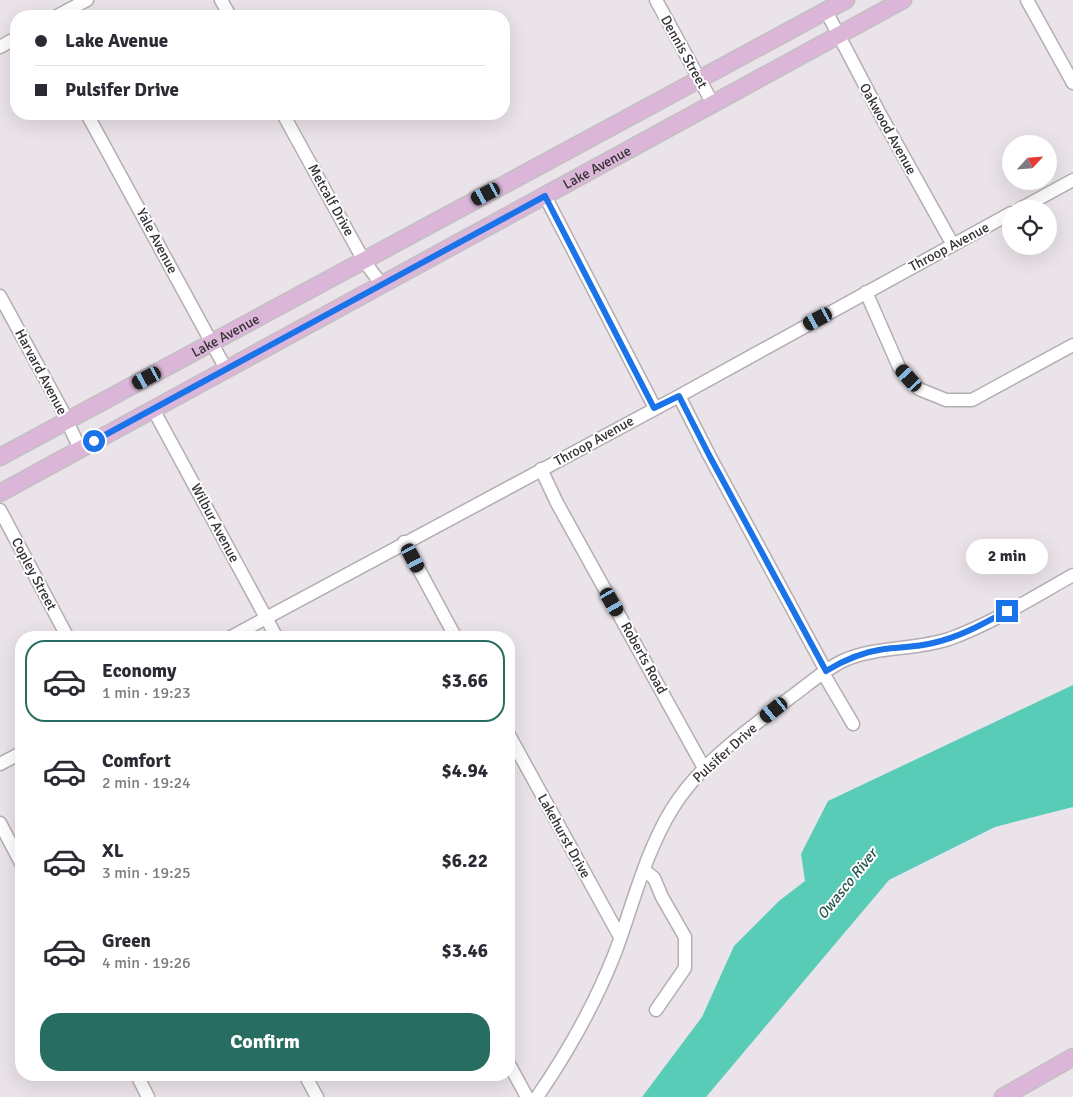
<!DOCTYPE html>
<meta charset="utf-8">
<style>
:root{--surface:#fff;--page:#f2f2f3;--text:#2b2b33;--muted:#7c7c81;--line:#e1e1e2;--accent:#286d62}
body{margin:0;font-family:Signika,sans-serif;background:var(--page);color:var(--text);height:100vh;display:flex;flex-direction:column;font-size:19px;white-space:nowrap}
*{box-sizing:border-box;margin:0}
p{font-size:16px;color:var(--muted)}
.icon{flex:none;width:28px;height:28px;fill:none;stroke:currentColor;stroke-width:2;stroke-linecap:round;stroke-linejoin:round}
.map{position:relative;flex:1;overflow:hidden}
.panel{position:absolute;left:15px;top:631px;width:500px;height:450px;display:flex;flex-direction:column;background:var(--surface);border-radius:20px;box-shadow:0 5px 20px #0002}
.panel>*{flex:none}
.banner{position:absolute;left:10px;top:10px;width:500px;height:110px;border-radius:20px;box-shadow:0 5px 20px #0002;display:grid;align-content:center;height:110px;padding:0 25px;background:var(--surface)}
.needle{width:32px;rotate:64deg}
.fabs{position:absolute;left:1002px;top:135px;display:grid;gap:10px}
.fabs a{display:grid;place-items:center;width:55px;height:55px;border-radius:50%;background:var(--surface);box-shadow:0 5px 20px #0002;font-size:25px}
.end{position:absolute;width:22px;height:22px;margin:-11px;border:6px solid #1a73e8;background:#fff;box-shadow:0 0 0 2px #fff}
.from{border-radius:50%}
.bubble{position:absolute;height:35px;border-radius:18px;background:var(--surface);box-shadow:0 5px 20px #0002;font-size:16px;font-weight:700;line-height:35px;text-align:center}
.car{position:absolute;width:15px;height:30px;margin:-15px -8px;border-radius:6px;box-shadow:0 0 4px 1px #0007;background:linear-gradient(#222 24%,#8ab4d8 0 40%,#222 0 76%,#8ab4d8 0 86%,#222 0)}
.banner b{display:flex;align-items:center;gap:18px;height:48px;font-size:19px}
.banner b+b{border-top:1px solid var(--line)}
.banner i{width:12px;height:12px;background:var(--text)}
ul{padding:9px 0 0;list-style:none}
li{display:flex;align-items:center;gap:15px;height:82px;margin:0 10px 8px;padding:0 15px;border:2px solid transparent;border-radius:20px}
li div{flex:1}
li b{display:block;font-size:19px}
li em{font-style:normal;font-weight:700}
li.selected{border-color:var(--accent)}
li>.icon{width:45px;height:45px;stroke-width:1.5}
.cta{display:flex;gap:10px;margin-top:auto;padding:10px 25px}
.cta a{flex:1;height:58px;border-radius:20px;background:var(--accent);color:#fff;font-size:20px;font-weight:700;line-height:58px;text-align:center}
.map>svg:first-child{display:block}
</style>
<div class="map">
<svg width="1073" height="1097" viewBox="0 0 1073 1097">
<rect width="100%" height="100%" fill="#eae3e9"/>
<!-- water -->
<path fill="#59ccb8" d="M1073,685V807L995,827L889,880L706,1097H642L702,1017L734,946L779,901L805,881L801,854L828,801Z"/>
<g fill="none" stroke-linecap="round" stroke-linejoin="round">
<defs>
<path id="minor" d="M221,0L230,16
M656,0L713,104
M1027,0L1073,83
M826,11L881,116L953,245
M57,16L87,0
M0,47L16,38
M87,114L226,369
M283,114L364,261L382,285
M545,196L655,408
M1020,209L1073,180
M866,292L899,367L919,389L946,400H972L1073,345
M0,296L61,408L80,449
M679,396L709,455L826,671
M153,409L277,638
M541,469L557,503L704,768
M0,510L68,638
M404,542L456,638
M229,638L679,396L1011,213
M823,673L853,724
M509,735L620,937
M0,764L21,753
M0,823L21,863
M644,870L654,878L662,897L685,937V968L656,1010
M509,1064L527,1097
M137,1075L148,1097
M305,1075L317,1097
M537,1097C568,1052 595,1004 615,953C633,905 645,853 672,809C701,762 748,730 791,697C809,684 826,668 847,659C881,646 915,650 949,639C991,624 1034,597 1073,575"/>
<g id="major">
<path id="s1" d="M0,457L846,0"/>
<path id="s2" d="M0,493L903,0"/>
<path d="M1003,1097L1073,1057"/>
</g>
</defs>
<!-- minor casing -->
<use href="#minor" stroke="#b4adb3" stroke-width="15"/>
<!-- major casing -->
<use href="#major" stroke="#c2c1c2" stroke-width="19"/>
<!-- minor -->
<use href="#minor" stroke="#fff" stroke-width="12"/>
<!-- major -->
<use href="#major" stroke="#dcb6d8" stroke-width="16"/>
</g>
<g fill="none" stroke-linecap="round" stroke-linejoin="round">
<!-- route -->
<path stroke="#1a73e8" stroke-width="6" d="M94,441L545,196L654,408L679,396L709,455L826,671C844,660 863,652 884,649C900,647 917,647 933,643C960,637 983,624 1007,611"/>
</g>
<g text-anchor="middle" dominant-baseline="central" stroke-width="4" stroke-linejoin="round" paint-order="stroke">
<!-- street labels -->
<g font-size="14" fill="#333133" stroke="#fff">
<text transform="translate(684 52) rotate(61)">Dennis Street</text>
<text transform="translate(888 129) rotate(61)">Oakwood Avenue</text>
<text stroke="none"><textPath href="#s2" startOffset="680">Lake Avenue</textPath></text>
<text transform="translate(331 200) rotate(61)">Metcalf Drive</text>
<text transform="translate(157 241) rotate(62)">Yale Avenue</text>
<text transform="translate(949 247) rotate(-28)">Throop Avenue</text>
<text stroke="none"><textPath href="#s1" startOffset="256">Lake Avenue</textPath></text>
<text transform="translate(41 372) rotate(62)">Harvard Avenue</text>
<text transform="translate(594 441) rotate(-29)">Throop Avenue</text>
<text transform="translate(215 523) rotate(62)">Wilbur Avenue</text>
<text transform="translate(34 574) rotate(62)">Copley Street</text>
<text transform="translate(644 658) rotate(61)">Roberts Road</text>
<text transform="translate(725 753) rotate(-42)">Pulsifer Drive</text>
<text transform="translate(564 836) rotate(61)">Lakehurst Drive</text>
</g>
<!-- water labels -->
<g font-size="15" font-style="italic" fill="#25564d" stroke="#fff">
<text transform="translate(847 884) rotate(-51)">Owasco River</text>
</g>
</g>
</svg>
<div class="fabs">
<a><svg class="needle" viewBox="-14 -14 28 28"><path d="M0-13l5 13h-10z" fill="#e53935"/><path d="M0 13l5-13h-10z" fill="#7c7c81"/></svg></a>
<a><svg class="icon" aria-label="locate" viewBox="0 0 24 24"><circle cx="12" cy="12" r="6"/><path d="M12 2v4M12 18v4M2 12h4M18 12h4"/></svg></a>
</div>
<i class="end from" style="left:94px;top:441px"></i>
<i class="end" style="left:1007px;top:611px"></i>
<div class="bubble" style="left:966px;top:539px;width:82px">2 min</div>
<i class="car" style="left:486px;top:194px;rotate:242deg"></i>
<i class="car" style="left:818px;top:319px;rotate:242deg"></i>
<i class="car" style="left:147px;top:378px;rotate:242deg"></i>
<i class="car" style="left:909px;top:378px;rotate:318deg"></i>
<i class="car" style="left:413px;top:558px;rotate:152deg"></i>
<i class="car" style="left:612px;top:602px;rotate:150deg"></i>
<i class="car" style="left:774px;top:710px;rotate:231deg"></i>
<div class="banner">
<b><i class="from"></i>Lake Avenue</b>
<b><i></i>Pulsifer Drive</b>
</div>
<section class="panel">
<ul>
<li class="selected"><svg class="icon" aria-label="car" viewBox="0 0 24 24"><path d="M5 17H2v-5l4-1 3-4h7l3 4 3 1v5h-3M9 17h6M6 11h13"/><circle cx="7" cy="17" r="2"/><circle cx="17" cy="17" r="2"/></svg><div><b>Economy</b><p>1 min · 19:23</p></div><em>$3.66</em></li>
<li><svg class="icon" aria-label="car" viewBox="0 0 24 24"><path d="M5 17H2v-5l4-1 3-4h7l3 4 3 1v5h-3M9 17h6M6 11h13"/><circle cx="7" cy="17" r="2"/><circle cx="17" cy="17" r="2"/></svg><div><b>Comfort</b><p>2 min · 19:24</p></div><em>$4.94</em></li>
<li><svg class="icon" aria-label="car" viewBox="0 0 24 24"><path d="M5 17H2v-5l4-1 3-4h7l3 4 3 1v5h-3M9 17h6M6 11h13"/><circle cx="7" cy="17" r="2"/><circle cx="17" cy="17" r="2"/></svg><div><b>XL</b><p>3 min · 19:25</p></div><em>$6.22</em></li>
<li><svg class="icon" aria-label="car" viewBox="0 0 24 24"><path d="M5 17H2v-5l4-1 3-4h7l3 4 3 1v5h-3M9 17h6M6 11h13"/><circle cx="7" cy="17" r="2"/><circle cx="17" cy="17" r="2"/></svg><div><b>Green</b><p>4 min · 19:26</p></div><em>$3.46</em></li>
</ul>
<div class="cta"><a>Confirm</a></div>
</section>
</div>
